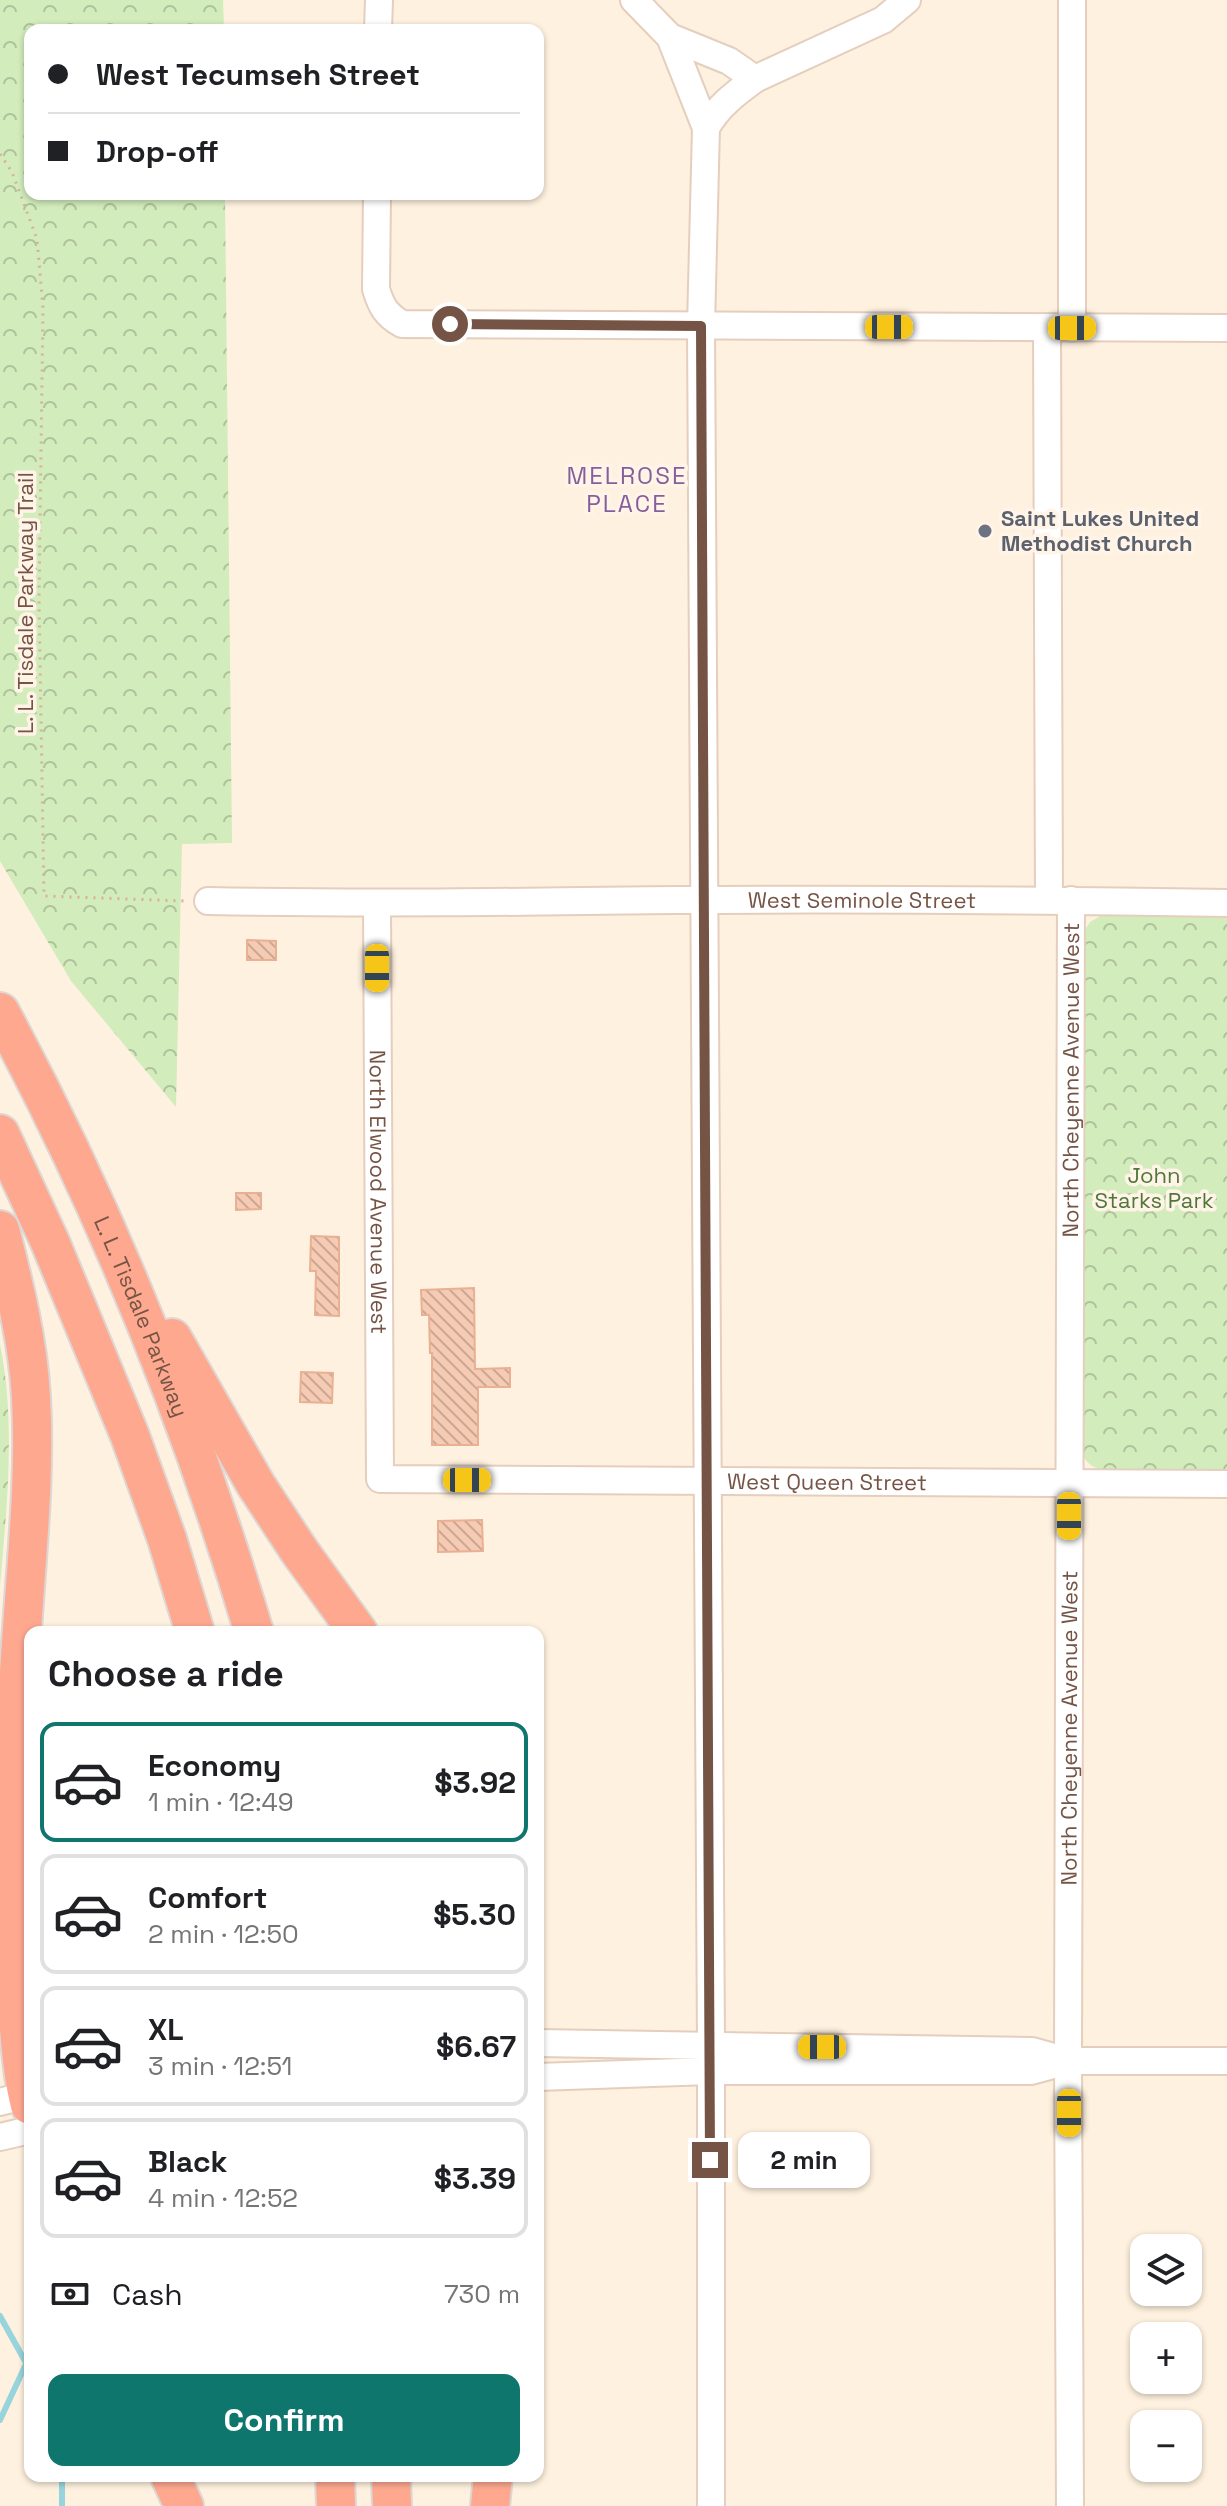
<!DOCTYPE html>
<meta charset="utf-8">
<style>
:root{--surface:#fff;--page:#f6f6f6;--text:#202124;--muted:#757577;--line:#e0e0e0;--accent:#0f766e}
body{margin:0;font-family:"Space Grotesk",sans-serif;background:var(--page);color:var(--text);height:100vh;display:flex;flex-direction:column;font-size:30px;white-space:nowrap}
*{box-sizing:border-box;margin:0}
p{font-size:26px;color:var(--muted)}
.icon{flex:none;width:44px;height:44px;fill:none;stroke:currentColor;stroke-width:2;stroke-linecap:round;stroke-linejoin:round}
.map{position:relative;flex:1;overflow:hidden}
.drawer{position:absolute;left:24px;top:1626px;width:520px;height:856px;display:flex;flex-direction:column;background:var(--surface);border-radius:16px;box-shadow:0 2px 6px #0004}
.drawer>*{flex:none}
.top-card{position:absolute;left:24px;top:24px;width:520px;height:176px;border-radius:16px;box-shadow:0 2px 6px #0004;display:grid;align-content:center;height:176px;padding:0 24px;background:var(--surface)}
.buttons{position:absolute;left:1130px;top:2234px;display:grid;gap:16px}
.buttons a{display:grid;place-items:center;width:72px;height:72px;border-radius:16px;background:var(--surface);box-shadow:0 2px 6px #0004;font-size:40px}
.end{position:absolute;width:36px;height:36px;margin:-18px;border:10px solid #765445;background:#fff;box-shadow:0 0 0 4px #fff}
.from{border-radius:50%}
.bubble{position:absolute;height:56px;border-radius:16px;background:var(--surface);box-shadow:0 2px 6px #0004;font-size:26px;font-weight:800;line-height:56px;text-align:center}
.car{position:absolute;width:24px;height:48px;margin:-24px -12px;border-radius:10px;box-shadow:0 0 6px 2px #0007;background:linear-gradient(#f5c518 24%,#345 0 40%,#f5c518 0 76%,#345 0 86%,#f5c518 0)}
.top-card b{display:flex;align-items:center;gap:28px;height:76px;font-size:30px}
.top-card b+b{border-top:2px solid var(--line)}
.top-card i{width:20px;height:20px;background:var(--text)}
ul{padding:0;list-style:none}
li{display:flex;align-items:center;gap:24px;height:120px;margin:0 16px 12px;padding:0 8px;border:4px solid var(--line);border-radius:16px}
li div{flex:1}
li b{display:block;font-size:30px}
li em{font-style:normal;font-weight:800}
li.on{border-color:var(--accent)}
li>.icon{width:72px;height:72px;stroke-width:1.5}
h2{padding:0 24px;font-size:36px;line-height:96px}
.pay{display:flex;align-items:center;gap:20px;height:88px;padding:0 24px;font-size:30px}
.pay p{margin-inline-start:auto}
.primary-button{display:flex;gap:16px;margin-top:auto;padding:16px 24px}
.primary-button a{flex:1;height:92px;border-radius:16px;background:var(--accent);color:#fff;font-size:32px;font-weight:800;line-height:92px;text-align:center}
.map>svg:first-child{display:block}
</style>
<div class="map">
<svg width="1227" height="2506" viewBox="0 0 1227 2506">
<defs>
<pattern id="forest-crowns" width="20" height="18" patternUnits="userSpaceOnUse" patternTransform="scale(2)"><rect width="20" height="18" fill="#d2ecbc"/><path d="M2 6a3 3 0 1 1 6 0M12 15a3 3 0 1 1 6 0" fill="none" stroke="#afc29b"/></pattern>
<pattern id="building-back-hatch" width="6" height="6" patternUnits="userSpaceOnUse" patternTransform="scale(2)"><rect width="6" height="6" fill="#f6cbb4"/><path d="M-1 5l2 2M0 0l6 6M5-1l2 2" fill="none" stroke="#cca794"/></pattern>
</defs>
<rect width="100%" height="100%" fill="#fef1df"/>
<!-- forest -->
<path fill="url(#forest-crowns)" d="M0,0H223L224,30H30V194H225L232,843L182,844L176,1107L71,981L0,861Z
M1104,914L1227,915V1471L1102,1470C1091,1467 1086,1462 1081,1453L1082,934L1090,922Z
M0,1344C16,1423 7,1506 0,1586Z"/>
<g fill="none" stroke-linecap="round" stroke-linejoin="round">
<!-- stream -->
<path stroke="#97d4dc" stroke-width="6" d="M0,2316L30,2370
M0,2420L26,2364
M62,2476V2506"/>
</g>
<!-- building -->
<path fill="url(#building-back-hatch)" stroke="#eab093" stroke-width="2" d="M247,940L276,941V960H247Z
M236,1193H261V1209L236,1210Z
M311,1236L339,1237V1316L315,1315L316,1271H310Z
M474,1288L475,1369L510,1368V1387H478V1445H432V1353H430L429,1315H422L421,1290Z
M301,1372L333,1373L332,1403L300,1402Z
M482,1520L483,1551L438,1552V1521Z"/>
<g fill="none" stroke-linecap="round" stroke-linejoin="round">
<defs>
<g id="minor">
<path d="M634,0L670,37L706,128C717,107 736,93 755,79L729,61L670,37"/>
<path d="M1072,0V328"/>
<path d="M378,30L379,0"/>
<path d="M755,79L883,20L907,0"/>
<path d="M706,128L701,326L711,2046V2506"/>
<path d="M377,194L376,289C381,306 386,315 402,324L1227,328"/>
<path d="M1047,328L1049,900"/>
<path id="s1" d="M208,901C363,904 519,902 675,900C859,899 1043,900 1227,903"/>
<path id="s2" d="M377,904L380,1479L1227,1484"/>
<path d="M538,2043L1032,2051L1068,2061"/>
<path d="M538,2077L710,2071H1031L1068,2061H1227"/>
<path d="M0,2102L30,2094"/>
<path d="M0,2137L30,2130"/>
<path id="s3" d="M1070,2506L1068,2061L1071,900"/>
</g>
<g id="highway">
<path id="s4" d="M0,1012C106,1209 190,1418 254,1632"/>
<path d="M0,1134L50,1242L130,1436L167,1539L195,1632"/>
<path d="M0,1230C14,1285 28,1341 31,1397C35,1470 28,1543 23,1615C14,1743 4,1869 16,1997C20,2033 21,2070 30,2105"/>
<path d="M172,1338L256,1485L300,1552L358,1632"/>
<path d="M170,2476L184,2506"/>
<path d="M335,2476L336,2506"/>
<path d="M391,2476L392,2506"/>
<path d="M490,2506L493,2476"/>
</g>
</defs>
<!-- minor casing -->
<use href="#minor" stroke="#e5cebd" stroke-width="30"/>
<!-- highway casing -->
<use href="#highway" stroke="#ded6d2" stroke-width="42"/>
<!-- path -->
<path stroke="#daaf97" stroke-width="3" stroke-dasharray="2 6" stroke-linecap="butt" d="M0,154L12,172L37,239L43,308L39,600L44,896L185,901"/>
<!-- minor -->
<use href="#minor" stroke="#fff" stroke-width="26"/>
<!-- highway -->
<use href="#highway" stroke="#fea890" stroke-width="38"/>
</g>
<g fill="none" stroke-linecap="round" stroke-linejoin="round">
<!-- route -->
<path stroke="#765445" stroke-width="10" d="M450,324L701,326L710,2160"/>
</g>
<!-- markers -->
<circle fill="#6b7280" stroke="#fff4e7" stroke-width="3" cx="985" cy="531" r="8"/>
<g text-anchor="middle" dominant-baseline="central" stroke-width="7" stroke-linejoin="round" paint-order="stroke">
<!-- worship labels -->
<g font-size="22" font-weight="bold" fill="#5b616d" stroke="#fff4e7" text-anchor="start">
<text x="1001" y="518">Saint Lukes United<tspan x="1001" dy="25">Methodist Church</tspan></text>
</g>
<!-- street labels -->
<g font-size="22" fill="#765445" stroke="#fff4e7">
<text transform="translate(25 603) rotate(-90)">L. L. Tisdale Parkway Trail</text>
<text stroke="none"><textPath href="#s1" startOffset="654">West Seminole Street</textPath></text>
<text stroke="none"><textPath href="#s3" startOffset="1426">North Cheyenne Avenue West</textPath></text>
<text stroke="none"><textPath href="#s2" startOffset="288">North Elwood Avenue West</textPath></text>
<text stroke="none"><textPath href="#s4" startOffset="336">L. L. Tisdale Parkway</textPath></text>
<text stroke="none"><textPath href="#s2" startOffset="1022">West Queen Street</textPath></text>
<text stroke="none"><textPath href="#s3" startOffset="778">North Cheyenne Avenue West</textPath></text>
</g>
<!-- park labels -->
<g font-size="22" fill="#4e7839" stroke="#fff4e7">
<text x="1154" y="1175">John<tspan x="1154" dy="25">Starks Park</tspan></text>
</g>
<!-- neighbourhood labels -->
<g font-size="24" letter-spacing="2" fill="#845f9b" stroke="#fff4e7">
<text x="627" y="475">MELROSE<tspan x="627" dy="28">PLACE</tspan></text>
</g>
</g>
</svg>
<div class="buttons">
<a><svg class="icon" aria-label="layers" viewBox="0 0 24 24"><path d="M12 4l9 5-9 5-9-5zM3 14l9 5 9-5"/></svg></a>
<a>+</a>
<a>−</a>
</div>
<i class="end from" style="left:450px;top:324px"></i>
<i class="end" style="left:710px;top:2160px"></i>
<div class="bubble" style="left:738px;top:2132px;width:132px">2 min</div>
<i class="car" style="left:889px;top:327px;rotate:90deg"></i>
<i class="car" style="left:1072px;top:328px;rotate:90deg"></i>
<i class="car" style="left:377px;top:968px;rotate:180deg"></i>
<i class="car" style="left:467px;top:1480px;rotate:90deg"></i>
<i class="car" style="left:1069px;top:1516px;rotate:180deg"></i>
<i class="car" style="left:822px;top:2047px;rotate:270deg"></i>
<i class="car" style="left:1069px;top:2113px;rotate:180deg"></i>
<div class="top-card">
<b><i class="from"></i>West Tecumseh Street</b>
<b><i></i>Drop-off</b>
</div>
<section class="drawer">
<h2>Choose a ride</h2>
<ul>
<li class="on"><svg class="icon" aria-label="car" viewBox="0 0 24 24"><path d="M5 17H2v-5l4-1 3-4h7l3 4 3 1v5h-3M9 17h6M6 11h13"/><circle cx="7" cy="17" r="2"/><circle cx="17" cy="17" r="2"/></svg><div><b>Economy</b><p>1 min · 12:49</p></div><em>$3.92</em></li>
<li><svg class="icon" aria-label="car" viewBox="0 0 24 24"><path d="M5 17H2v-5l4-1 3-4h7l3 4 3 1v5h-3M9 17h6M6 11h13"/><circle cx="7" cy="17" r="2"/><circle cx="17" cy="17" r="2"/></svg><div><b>Comfort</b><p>2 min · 12:50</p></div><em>$5.30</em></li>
<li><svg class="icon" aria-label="car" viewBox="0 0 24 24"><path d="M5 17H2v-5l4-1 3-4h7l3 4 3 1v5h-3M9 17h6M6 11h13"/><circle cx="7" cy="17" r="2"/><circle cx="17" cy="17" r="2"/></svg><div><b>XL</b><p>3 min · 12:51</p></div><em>$6.67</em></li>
<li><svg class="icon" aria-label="car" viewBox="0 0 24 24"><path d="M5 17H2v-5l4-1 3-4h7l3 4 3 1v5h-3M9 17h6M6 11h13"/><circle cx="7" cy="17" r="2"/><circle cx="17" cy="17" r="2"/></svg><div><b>Black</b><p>4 min · 12:52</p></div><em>$3.39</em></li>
</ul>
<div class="pay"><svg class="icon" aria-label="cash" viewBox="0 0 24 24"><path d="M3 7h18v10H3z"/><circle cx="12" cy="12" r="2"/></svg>Cash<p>730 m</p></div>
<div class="primary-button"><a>Confirm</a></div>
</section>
</div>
